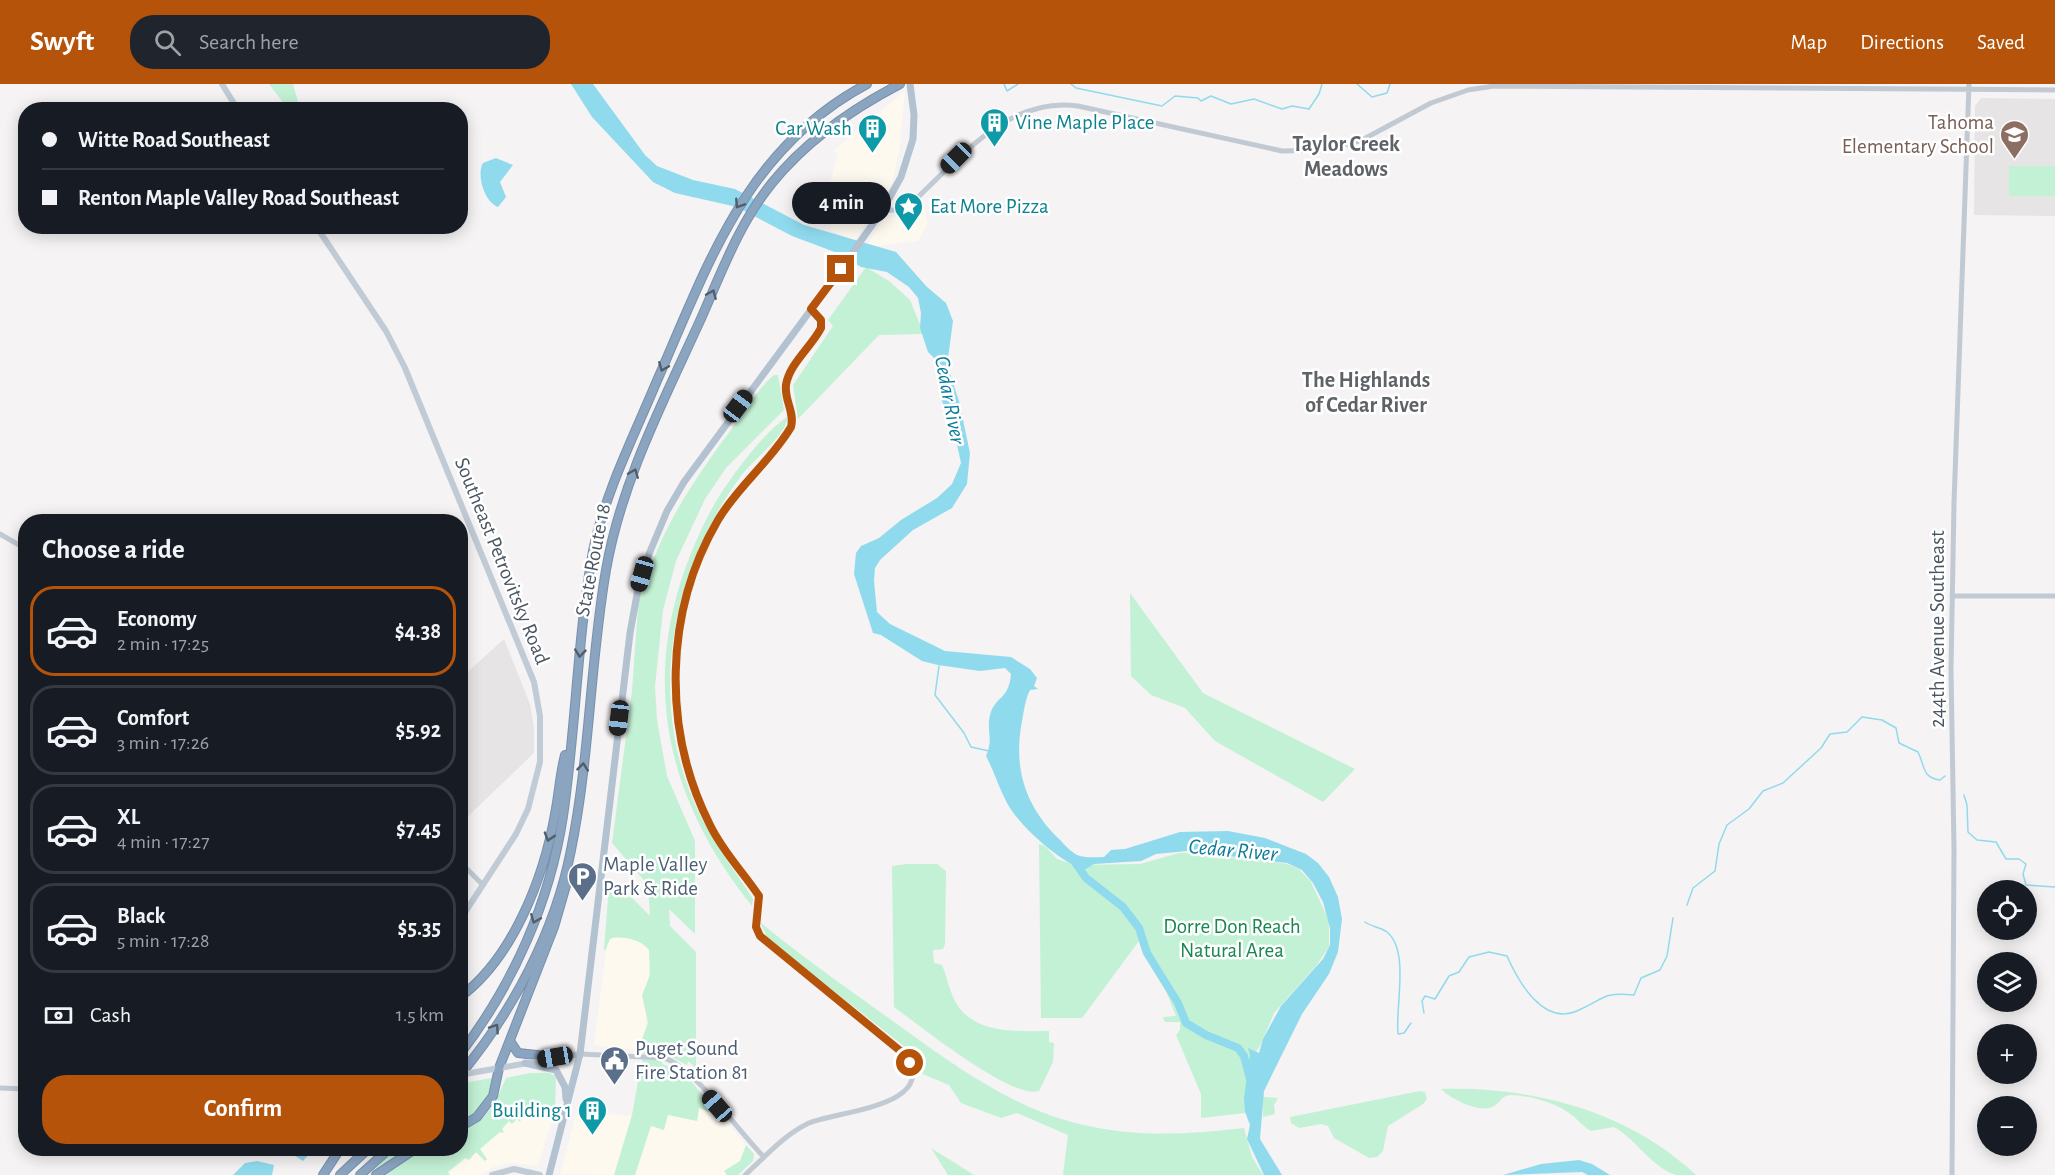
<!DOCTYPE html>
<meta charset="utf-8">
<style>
:root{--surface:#171b24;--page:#20242c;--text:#f1f3f6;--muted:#9ea1a6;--line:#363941;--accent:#b45309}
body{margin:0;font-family:"Alegreya Sans",sans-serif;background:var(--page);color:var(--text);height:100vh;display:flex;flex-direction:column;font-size:22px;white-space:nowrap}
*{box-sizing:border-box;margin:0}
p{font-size:20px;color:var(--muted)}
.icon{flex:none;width:33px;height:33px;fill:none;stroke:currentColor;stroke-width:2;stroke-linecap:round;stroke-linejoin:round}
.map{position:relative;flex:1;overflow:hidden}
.side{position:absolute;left:18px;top:430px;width:450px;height:642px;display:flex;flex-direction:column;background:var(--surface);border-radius:24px;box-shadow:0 3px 15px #0003}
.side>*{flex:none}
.banner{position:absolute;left:18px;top:18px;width:450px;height:132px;border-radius:24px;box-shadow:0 3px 15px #0003;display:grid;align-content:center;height:132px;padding:0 24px;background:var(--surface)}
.controls{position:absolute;left:1977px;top:796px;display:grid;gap:12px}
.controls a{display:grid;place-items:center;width:60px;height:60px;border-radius:50%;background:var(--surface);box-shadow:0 3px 15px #0003;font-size:30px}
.end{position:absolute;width:27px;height:27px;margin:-14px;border:8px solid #b45309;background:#fff;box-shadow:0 0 0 3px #fff}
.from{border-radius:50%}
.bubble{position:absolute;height:42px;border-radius:21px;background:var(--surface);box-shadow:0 3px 15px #0003;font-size:20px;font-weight:700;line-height:42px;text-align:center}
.car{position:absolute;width:18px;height:36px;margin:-18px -9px;border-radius:8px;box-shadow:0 0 4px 2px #0007;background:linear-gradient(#222 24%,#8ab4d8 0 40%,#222 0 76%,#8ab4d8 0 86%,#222 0)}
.banner b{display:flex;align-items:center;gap:21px;height:57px;font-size:22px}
.banner b+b{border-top:2px solid var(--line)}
.banner i{width:15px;height:15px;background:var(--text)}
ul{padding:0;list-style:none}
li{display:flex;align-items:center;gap:18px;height:90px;margin:0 12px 9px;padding:0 12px;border:3px solid var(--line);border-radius:24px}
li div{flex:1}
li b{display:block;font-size:22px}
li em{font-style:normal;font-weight:700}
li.current{border-color:var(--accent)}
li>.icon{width:54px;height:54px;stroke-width:1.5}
h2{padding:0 24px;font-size:27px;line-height:72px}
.pay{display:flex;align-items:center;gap:15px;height:66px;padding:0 24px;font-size:22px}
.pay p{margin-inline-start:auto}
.primary-button{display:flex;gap:12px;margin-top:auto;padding:12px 24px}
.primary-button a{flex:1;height:69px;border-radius:24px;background:var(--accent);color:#fff;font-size:24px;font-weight:700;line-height:69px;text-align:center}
header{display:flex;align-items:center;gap:36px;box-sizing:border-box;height:84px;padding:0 30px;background:var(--accent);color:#fff}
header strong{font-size:28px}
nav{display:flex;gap:33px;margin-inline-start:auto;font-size:21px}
.search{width:420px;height:54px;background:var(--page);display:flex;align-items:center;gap:15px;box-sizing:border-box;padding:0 21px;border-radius:24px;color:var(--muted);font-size:22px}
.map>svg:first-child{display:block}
</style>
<header>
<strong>Swyft</strong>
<div class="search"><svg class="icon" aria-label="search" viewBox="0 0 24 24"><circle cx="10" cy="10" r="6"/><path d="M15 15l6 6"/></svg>Search here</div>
<nav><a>Map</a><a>Directions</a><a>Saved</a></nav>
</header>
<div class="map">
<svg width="2055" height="1091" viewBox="0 0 2055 1091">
<rect width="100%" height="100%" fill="#f5f3f3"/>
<!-- commercial -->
<path fill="#fdf9ef" d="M905,7L900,63L892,99L854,157L830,146L839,111L828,106L838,70L833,67Z
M922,115L928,139L918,157L868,163L867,161L885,134L903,132Z
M608,851L651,858L644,967L594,961Z
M699,1023L709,1028L713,1023L746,1061L740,1077L724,1087L727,1091H632L651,1042L667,1030L697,1036Z
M555,1026L538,1082L512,1079L494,1083L481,1091H444L476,1068L485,1077L487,1075L479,1065L500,1048H504L501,1045L509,1037Z
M577,1027L632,1032L615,1091L560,1090Z"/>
<!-- education -->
<path fill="#e6e4e5" d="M1981,14L2055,15V132L1974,131L1975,22Z
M504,555L530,620L534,643V669L461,739V594Z"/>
<!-- green -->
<path fill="#c3f1d5" d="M269,0H293L300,25H288Z
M2009,82H2055V112H2009Z
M866,183L889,197L910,216L924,250L879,251L798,335L793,301L833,242L828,236Z
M774,291H778L784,326L726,384L705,415L676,477L663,526L655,602L657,636L667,692L695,757V850L669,825L670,842L696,868V984L688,977L687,981L666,970H663L662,980L683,988L713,1023L709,1028L699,1024L697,1037L668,1031L664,1046L651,1042L635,1091H614L632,1031L639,992L636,990L638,981L642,979L644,967L639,966V963L648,939L642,911L650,891L649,866C642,856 621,851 610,855L605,867L604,865L609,802L619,801L650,832L648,801L612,759L632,607L639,509L643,508C660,442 699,389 739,335C750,321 760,302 774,291Z
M787,333C789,349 751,378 741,392C670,488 645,620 700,731C715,761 735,787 753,815L752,822C655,701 637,571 708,432C722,404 762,349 787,333Z
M1130,509L1203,609L1355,685L1323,718L1215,657L1185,624L1151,611L1131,592Z
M1039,760L1045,762L1057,775L1076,781L1140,780L1179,769H1204L1216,774L1247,773L1287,780L1299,785L1311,798L1329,837V863L1316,882L1274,929L1261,960L1248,980L1245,1029L1201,1034V1010L1176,951L1180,946V938H1165L1163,933L1176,932L1160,892L1141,865L1139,857L1082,934H1041Z
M907,780H937L946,787L945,860L943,865L933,866L934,879L942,881C947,893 949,905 955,917C973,951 1017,947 1049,947V958L1054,959L1053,978L1039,1007C1012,1016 919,941 894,923L892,782Z
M760,838C798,870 839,898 880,928C938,969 998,1017 1068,1037C1127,1054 1184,1051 1244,1044L1252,1073L1263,1091H1063L1068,1051L1017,1029L1001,1034L961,1019L949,1001L918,988L910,967L768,855Z
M530,989H549L556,992L555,1026L534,1033L522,1032L520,1038L517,1035L512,1040L509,1037L502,1045L504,1049L500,1048L480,1065L487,1075L485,1077L476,1068L469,1076L465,1074L448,1088L450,1091H380L423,1065H460L461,1048L482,1034L494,1021L506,994Z
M492,994C493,1016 478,1029 461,1040V1001L463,999Z
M1441,1005C1532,1002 1628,1027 1696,1091C1690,1091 1681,1091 1676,1091C1651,1083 1636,1055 1614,1043L1591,1047C1584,1043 1579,1037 1573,1032C1557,1019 1532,1012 1511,1011C1501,1011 1500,1020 1492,1023C1478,1029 1451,1015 1441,1005Z
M1420,1007L1425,1008L1427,1015L1423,1020L1388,1042L1383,1067L1377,1073L1369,1074L1334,1054L1328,1042L1321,1040L1299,1044L1291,1039L1290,1033Z
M1263,1013L1278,1014L1274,1021L1275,1030L1263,1033Z
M746,1061L754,1070L753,1077L738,1091H727L724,1087L740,1077Z
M931,1064L974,1091H948Z
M396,1065H411L368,1091Z"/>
<!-- water -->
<path fill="#90daee" d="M571,0H593L645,71L657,82L693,96L735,105L804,141L896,168L927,203L946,219L953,237L947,281L959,317L970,369L967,400L952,424L913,446L880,476L875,484L874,497L877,528L890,540L945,567L1011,573L1030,585L1037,594L1034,602L1038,605L1030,606C1025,616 1024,627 1022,637C1013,684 1025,722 1059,755C1065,761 1072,770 1080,772C1087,774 1097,773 1104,773L1111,766L1125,765L1180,748L1228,747L1265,754L1306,770L1318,779L1329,793L1338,813L1342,835L1338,868L1329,890L1302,930L1264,1007L1260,1055L1282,1091H1264L1247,1055L1250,1041L1245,1028L1244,1014L1250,971L1248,964L1259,969L1263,955L1281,922L1323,875L1330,861V844L1323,818L1313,799L1302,786L1287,779L1187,767L1156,770L1141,777L1094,780L1084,786C1059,777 1020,743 1007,719C999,704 994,687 986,672C994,654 986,648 990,631C995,612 1009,616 1011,590L1005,584L980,587L938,581L922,577L881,551L873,549L854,490L856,469L861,462L879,454L901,436L937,414L952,400L961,379L954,347L940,312L935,275L928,268L920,244L921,229L918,214L909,203L887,188L861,183L840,170L792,152L737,123L675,109L653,98L592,33Z
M496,74L513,81L500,98L506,113L498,123C485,119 476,91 483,79Z
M275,1065H314L303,1077L287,1067L283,1070Z
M1579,1076L1592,1080L1610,1091H1588L1582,1088L1503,1091L1541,1080Z
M257,1077L274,1081L272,1091H233L245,1079Z"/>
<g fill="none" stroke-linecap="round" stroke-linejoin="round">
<!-- stream -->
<path stroke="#90daee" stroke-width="1.5" d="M1004,0L1007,7L1018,0
M1071,0L1076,4L1162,22L1175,12L1198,14L1201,17L1211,12L1231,20L1254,15L1282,25L1292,22L1309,25L1319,10L1322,0
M1357,0L1372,13L1387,9L1390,0
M939,582L935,611L964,649L971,663L989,667
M1964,711L1967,721L1968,748L1977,756L1996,758L2006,775H2019L2026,780L2023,790L2026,801L2055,803
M1687,821L1693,804L1715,787L1719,760L1727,741L1749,725L1763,707L1783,699L1821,664L1830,650L1847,648L1862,633L1882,636L1896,644L1899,659L1918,668C1925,682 1922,694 1940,696L1945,692
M1365,838C1372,843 1380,843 1387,848C1410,867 1395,923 1398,950L1404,949L1411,939
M1424,929L1422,917L1425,912L1435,915L1449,892L1459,888L1469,873L1489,868L1507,872C1518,897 1543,942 1577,927C1605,915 1601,908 1634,911L1641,894L1660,886L1667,872L1673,834"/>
<!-- river -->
<path stroke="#90daee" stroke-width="8" d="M1074,777L1086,794L1123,823L1139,844L1147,869L1178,919L1186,939L1206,951L1238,964L1244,972L1250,995"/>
<defs>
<path id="motorway" d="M460,913C513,874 544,793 555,730C559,710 560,690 565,671
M510,957L518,969L555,973
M460,970C513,901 550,818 563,732C576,644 577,555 593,467C605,409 633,354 656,299C708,181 745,65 867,0
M460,991C513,927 555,848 571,766C590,673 590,578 606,486C621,399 663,318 699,239C721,190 738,141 772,99C806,57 852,25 900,0
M460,1043L477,1033L493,1012L499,984L554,843L569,791
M323,1091L340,1065
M340,1091L368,1065
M360,1091L389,1065
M376,1091L415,1065"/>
</defs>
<!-- motorway casing -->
<use href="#motorway" stroke="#7690ad" stroke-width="10"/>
<!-- tertiary -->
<path stroke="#c1cad2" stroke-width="5" d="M882,127L905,125C954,82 1005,11 1078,22L1282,67L1321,66L1360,57L1431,19L1468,6L1494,2L2055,6
M0,450L26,465
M1952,512H2055
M460,778L483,801
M580,970L664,974C694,983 739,1048 764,1073
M0,1004L26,1005
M745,1091C765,1073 785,1050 809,1039C837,1027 943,1022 904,970L760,852L756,843L759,812C743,788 723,768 710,741C662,646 663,528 718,436C738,402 771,376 791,343C795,327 782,313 787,297C794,276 815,262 822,241L820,233L811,225
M1952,1091L1954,765L1951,586L1954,419L1969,0"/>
<!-- secondary -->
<path stroke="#c1cbd6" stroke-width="6" d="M222,0L238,26
M316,142L386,247L405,284L534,598L540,632V678L528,725L516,750L460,836
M482,987L580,970
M492,1091L514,1085L540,1091"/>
<!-- primary -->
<path stroke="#b3c2d1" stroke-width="7" d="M525,979L556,986L565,1003L566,1015
M549,1091L580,970L630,549L638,505L649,470L667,427L684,398L841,185L882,127L901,93L913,55L914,31L910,0"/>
<!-- motorway -->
<use href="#motorway" stroke="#8ba5c1" stroke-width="8"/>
<!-- secondary-bridge -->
<path stroke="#c1cbd6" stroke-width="6" d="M460,991L482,987"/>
</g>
<!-- one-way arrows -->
<defs><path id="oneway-chevron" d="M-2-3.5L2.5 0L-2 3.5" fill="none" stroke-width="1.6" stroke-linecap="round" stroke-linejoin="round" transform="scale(1.5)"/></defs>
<g stroke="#505e6b">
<use href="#oneway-chevron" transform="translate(739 120) rotate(123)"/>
<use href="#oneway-chevron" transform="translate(712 210) rotate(-67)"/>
<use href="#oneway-chevron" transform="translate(663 283) rotate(112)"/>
<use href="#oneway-chevron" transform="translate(634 389) rotate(-68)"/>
<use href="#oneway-chevron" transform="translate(580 569) rotate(96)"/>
<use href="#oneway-chevron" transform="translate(583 683) rotate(-84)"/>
<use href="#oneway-chevron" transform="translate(549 753) rotate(107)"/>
<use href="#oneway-chevron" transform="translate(535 835) rotate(112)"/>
<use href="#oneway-chevron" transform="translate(495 944) rotate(-56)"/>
</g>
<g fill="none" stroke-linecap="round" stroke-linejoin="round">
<!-- route -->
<path stroke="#b45309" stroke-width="8" d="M841,185L811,225L821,236V244C812,262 789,280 786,301C784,316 795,328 791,343C771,377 738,402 718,436C664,528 662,646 710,741C723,768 743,788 759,812L756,843L760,852L904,970L910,979"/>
</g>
<!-- icons -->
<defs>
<symbol id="building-pin" viewBox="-11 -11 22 30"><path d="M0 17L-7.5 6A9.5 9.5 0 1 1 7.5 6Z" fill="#0f9aa8" stroke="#fff"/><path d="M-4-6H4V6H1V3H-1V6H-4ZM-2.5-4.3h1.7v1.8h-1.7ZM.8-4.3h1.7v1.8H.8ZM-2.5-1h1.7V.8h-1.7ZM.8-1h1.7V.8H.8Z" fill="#fff"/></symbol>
<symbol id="school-pin" viewBox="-11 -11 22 30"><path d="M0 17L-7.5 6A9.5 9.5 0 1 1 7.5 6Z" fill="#8d6e63" stroke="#fff"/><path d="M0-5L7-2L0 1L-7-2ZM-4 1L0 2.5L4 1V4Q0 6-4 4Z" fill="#fff"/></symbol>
<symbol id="sight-pin" viewBox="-11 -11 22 30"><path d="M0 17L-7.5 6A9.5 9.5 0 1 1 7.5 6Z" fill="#0f9aa8" stroke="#fff"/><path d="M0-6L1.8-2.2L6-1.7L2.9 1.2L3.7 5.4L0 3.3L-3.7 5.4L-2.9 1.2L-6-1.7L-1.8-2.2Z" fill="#fff"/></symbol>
<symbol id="parking-pin" viewBox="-11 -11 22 30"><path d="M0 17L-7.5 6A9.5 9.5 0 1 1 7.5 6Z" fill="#5c6f8a" stroke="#fff"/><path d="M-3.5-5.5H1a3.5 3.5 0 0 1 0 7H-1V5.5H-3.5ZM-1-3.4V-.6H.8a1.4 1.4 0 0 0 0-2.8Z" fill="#fff"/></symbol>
<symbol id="civic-pin" viewBox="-11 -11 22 30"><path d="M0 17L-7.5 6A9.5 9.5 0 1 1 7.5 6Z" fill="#5c6f8a" stroke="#fff"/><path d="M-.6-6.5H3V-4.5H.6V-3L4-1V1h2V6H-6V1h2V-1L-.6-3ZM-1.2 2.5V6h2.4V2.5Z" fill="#fff"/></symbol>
</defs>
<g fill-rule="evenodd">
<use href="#building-pin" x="978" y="22" width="33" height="45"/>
<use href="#building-pin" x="856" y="28" width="33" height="45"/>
<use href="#school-pin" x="1998" y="34" width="33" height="45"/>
<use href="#sight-pin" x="892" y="106" width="33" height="45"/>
<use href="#parking-pin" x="566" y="776" width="33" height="45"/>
<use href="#civic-pin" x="598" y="960" width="33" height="45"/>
<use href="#building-pin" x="576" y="1010" width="33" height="45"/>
</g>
<g text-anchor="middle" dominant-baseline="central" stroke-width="5" stroke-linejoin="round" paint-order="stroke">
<!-- culture labels -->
<g font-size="21" fill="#0d838f" stroke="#fff" text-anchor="start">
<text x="1015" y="38">Vine Maple Place</text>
<text x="852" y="44" text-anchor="end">Car Wash</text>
<text x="930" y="122">Eat More Pizza</text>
<text x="572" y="1026" text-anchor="end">Building 1</text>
</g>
<!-- education labels -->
<g font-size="21" fill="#785e54" stroke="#fff" text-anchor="end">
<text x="1994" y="38">Tahoma<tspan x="1994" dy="24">Elementary School</tspan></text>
</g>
<!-- street labels -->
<g font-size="21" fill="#4a5661" stroke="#fff">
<text transform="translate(593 476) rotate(-79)">State Route 18</text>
<text transform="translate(502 477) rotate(68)">Southeast Petrovitsky Road</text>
<text transform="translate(1937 545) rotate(-90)">244th Avenue Southeast</text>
</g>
<!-- service labels -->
<g font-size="21" fill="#4e5e75" stroke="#fff" text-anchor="start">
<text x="603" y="780">Maple Valley<tspan x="603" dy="24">Park &amp; Ride</tspan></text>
<text x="635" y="964">Puget Sound<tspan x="635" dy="24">Fire Station 81</tspan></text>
</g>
<!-- park labels -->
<g font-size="21" fill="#17864f" stroke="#fff">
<text x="1232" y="842">Dorre Don Reach<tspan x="1232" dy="24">Natural Area</tspan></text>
</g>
<!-- neighbourhood labels -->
<g font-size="22" font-weight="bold" fill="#5f6368" stroke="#fff">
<text x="1346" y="60">Taylor Creek<tspan x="1346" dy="25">Meadows</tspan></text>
<text x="1366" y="296">The Highlands<tspan x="1366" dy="25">of Cedar River</tspan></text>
</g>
<!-- water labels -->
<g font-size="22" font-style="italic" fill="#0c7c9b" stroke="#fff">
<text transform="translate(950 316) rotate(79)">Cedar River</text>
<text transform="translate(1233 766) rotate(5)">Cedar River</text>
</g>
</g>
</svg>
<div class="controls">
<a><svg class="icon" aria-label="locate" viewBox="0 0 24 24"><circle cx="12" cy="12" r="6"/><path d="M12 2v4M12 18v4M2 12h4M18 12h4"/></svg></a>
<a><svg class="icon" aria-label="layers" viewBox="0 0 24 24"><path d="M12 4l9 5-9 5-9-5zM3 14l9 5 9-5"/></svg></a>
<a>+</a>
<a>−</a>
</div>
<i class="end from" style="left:910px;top:979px"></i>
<i class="end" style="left:841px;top:185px"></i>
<div class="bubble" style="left:792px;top:98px;width:99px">4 min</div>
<i class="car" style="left:956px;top:74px;rotate:225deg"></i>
<i class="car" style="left:738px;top:322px;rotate:37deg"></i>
<i class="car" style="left:642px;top:490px;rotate:196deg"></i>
<i class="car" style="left:619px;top:634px;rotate:187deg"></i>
<i class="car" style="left:555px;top:973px;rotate:260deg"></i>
<i class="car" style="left:717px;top:1022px;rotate:319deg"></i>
<div class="banner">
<b><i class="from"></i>Witte Road Southeast</b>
<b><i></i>Renton Maple Valley Road Southeast</b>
</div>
<section class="side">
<h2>Choose a ride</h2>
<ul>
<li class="current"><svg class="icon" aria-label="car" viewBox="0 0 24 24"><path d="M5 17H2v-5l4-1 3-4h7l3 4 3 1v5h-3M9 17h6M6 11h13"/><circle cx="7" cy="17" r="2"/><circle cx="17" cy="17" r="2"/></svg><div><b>Economy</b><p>2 min · 17:25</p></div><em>$4.38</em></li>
<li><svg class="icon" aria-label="car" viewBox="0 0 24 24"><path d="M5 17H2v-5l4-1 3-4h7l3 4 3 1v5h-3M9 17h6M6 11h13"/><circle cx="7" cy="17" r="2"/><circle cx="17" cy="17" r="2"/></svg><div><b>Comfort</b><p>3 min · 17:26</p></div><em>$5.92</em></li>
<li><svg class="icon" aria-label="car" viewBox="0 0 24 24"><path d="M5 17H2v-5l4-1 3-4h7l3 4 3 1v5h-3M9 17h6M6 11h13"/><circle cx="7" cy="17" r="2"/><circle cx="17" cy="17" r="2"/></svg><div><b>XL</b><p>4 min · 17:27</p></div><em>$7.45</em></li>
<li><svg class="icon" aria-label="car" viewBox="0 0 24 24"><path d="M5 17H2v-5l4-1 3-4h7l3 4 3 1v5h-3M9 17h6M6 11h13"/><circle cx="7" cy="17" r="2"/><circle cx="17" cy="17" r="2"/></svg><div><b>Black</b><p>5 min · 17:28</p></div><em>$5.35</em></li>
</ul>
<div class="pay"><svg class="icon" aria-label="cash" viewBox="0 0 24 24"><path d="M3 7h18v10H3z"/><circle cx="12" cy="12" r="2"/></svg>Cash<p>1.5 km</p></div>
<div class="primary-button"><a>Confirm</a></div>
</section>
</div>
